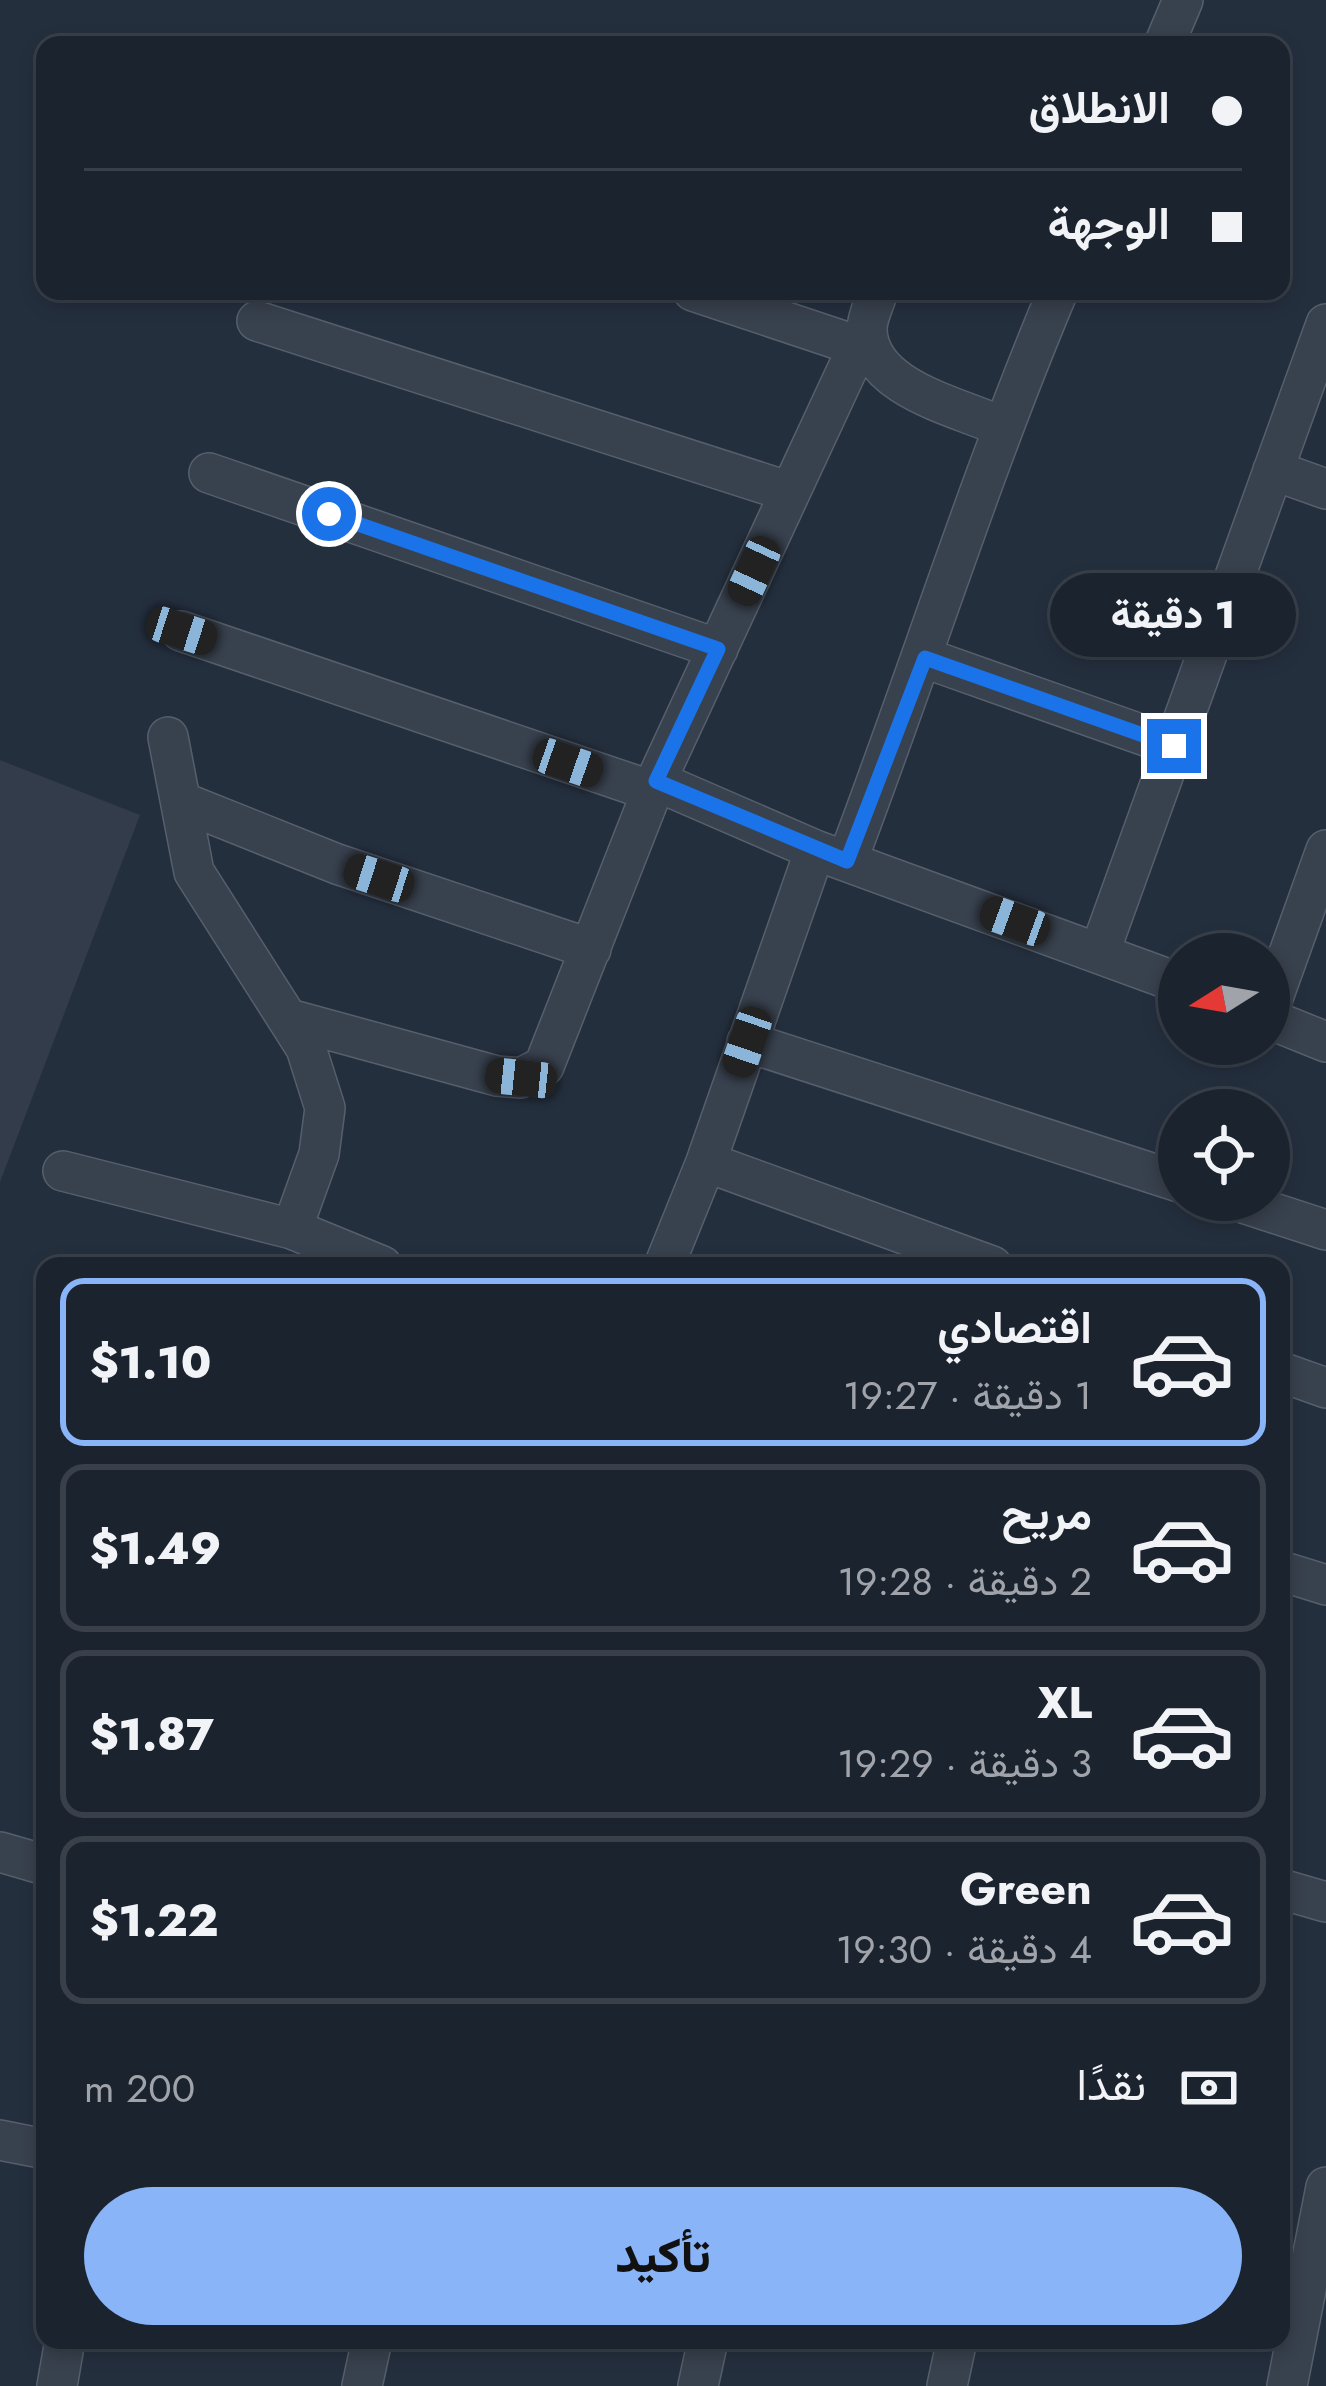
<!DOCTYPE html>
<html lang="ar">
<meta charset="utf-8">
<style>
:root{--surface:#1b232e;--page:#282f3a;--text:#f1f3f6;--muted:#a0a4aa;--line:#39404a;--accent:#8ab4f8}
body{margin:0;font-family:Jost,Vazirmatn,sans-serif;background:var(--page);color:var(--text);direction:rtl;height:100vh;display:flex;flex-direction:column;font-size:45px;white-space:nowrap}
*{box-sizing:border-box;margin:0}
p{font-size:39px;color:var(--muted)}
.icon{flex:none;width:66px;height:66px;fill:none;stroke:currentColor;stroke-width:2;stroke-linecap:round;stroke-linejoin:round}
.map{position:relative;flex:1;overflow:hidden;direction:ltr}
.panel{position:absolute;left:36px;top:1257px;width:1254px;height:1092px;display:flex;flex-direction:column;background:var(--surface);border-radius:24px;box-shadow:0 6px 18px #0003,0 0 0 3px var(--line);direction:rtl}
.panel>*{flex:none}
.banner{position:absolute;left:36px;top:36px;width:1254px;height:264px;border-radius:24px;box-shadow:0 6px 18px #0003,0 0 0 3px var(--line);direction:rtl;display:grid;align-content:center;height:264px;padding:0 48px;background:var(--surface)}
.needle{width:78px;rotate:259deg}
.fabs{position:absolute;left:1158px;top:933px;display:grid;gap:24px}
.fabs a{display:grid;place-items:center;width:132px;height:132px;border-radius:50%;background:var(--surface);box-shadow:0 6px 18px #0003,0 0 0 3px var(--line);font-size:60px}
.end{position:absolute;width:54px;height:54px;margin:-27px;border:15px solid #1a73e8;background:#fff;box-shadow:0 0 0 6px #fff}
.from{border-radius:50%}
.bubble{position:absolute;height:84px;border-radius:42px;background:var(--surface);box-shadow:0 6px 18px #0003,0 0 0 3px var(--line);font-size:39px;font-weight:800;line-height:84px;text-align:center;direction:rtl}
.car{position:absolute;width:36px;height:72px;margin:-36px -18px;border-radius:15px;box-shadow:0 0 9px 3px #0007;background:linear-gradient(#222 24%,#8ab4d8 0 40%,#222 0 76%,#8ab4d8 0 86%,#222 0)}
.banner b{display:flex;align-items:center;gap:42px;height:114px;font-size:45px}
.banner b+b{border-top:3px solid var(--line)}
.banner i{width:30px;height:30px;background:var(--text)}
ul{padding:21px 0 0;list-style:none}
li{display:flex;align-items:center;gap:36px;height:168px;margin:0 24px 18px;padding:0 24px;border:6px solid var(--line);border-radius:24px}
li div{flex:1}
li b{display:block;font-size:45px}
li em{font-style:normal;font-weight:800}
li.active{border-color:var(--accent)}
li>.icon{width:108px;height:108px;stroke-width:1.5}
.pay{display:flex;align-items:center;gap:30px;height:132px;padding:0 48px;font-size:45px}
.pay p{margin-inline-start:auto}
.cta{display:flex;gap:24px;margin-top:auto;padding:24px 48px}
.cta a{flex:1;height:138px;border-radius:72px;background:var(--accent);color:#111;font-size:48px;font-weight:800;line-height:138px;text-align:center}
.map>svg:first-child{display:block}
</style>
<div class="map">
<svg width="1326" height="2386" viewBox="0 0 1326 2386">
<rect width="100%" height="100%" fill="#242f3e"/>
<!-- airport -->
<path fill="#323c4b" d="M0,760L140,815L0,1182Z"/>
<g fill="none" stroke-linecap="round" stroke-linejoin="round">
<defs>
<path id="street" d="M1164,45L1183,0
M693,291L858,346
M878,291C875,302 867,317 867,329C868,388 956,406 1000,426
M257,321L790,492
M1273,470L1326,489
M209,473L718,649
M181,631L652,791
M925,658L1174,746
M168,737L194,872L306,1048L325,1108L319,1154L292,1229
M656,781L815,850
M182,802L337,864L591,949
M847,861C919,672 979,478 1058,291
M1100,951L1326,324
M1269,1009L1326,850
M289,1019L497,1076L521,1078L544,1066L656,781L867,327
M1269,1019L1326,1042
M747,1042L1179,1182
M706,1162L992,1266
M63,1171L292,1229L382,1266
M1234,1200L1326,1230
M664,1266L706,1162L815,850L1179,983
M1281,1372L1326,1388
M1281,1571L1326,1585
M0,1852L45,1865
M1281,1889L1326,1902
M0,2140L45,2149
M57,2386L65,2340
M362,2386L372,2340
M698,2386L708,2340
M947,2386L957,2340
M1287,2386L1326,2187"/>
</defs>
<!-- street casing -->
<use href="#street" stroke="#565f6c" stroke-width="42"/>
<!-- street -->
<use href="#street" stroke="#38414e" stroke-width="39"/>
</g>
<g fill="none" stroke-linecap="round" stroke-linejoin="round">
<!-- route -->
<path stroke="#1a73e8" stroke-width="15" d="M329,514L718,649L656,781L847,861L925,658L1174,746"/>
</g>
</svg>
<div class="fabs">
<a><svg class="needle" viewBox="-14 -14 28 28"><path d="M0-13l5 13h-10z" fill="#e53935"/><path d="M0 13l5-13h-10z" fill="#a0a4aa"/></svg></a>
<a><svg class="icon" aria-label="locate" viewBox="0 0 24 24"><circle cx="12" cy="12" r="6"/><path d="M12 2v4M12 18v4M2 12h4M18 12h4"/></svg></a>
</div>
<i class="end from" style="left:329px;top:514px"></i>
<i class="end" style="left:1174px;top:746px"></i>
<div class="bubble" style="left:1050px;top:573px;width:246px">1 دقيقة</div>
<i class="car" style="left:754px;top:571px;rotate:205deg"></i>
<i class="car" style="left:182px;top:631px;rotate:108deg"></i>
<i class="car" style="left:568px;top:763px;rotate:109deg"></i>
<i class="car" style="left:379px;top:878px;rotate:288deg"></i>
<i class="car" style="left:1015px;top:921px;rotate:290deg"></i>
<i class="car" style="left:747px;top:1042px;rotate:199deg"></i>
<i class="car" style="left:521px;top:1078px;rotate:276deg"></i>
<div class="banner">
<b><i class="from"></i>الانطلاق</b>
<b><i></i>الوجهة</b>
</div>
<section class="panel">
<ul>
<li class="active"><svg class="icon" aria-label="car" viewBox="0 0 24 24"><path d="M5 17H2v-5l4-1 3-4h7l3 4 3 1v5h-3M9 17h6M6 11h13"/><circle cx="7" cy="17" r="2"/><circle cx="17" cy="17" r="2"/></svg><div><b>اقتصادي</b><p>1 دقيقة · 19:27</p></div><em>$1.10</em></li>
<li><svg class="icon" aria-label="car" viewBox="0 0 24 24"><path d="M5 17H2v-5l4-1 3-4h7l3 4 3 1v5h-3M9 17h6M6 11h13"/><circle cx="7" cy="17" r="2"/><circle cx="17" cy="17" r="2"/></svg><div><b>مريح</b><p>2 دقيقة · 19:28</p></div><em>$1.49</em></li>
<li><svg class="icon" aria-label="car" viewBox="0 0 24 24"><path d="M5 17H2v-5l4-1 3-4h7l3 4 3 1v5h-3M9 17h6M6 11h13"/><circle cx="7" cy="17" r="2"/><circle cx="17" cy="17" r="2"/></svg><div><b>XL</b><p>3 دقيقة · 19:29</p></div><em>$1.87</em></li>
<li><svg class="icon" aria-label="car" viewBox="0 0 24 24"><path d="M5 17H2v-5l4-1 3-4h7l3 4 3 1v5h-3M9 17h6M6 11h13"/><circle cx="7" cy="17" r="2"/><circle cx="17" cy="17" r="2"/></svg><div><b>Green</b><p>4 دقيقة · 19:30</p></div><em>$1.22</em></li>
</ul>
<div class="pay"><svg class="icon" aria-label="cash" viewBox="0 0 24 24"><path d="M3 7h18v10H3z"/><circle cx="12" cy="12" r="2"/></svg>نقدًا<p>200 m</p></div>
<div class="cta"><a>تأكيد</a></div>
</section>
</div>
